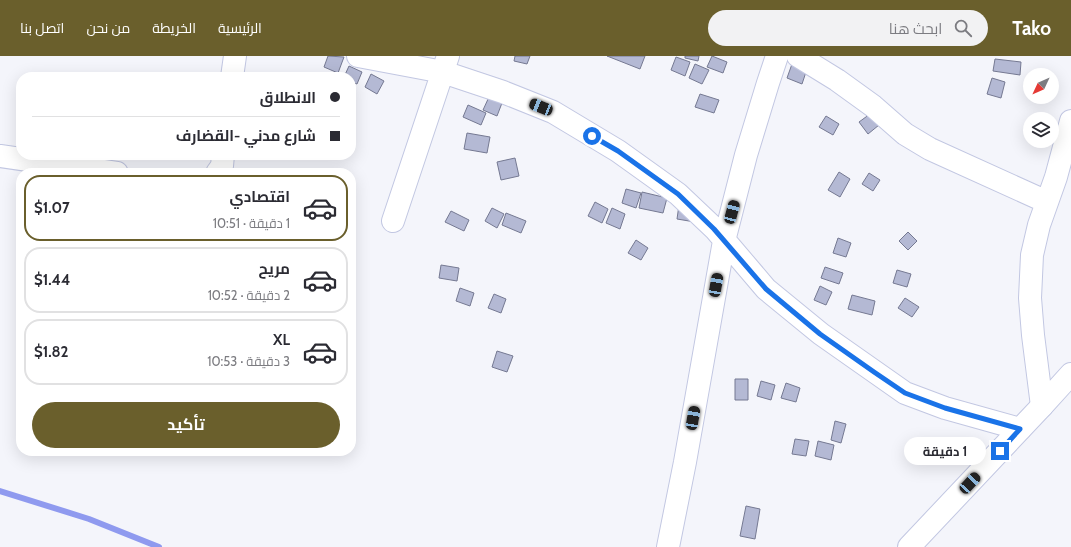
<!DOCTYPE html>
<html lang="ar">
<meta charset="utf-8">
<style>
:root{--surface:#fff;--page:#f2f2f3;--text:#2b2b33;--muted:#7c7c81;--line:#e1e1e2;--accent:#6a5f2c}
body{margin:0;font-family:Cabin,Cairo,sans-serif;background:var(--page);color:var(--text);direction:rtl;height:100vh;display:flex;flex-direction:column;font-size:15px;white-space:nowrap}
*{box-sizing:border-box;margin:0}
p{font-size:13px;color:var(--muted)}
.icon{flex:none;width:22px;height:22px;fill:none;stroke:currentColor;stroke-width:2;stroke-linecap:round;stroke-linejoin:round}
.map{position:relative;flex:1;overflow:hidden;direction:ltr}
.side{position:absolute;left:16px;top:112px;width:340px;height:288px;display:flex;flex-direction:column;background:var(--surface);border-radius:16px;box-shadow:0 4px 16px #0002;direction:rtl}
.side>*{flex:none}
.banner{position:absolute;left:16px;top:16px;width:340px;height:88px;border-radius:16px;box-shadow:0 4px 16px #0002;direction:rtl;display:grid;align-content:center;height:88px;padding:0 16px;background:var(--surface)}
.needle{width:26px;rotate:226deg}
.buttons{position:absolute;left:1023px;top:12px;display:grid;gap:8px}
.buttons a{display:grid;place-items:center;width:36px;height:36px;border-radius:50%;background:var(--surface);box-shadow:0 4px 16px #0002;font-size:20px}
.end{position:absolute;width:18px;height:18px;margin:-9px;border:5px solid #1a73e8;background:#fff;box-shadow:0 0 0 2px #fff}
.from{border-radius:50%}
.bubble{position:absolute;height:28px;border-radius:14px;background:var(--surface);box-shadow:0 4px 16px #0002;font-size:13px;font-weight:700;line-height:28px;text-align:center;direction:rtl}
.car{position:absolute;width:12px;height:24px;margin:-12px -6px;border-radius:5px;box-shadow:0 0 3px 1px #0007;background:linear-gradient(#222 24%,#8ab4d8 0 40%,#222 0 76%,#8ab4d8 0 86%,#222 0)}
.banner b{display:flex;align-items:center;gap:14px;height:38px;font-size:15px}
.banner b+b{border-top:1px solid var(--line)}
.banner i{width:10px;height:10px;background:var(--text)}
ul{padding:7px 0 0;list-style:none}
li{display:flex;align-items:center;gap:12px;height:66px;margin:0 8px 6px;padding:0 8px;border:2px solid var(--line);border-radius:16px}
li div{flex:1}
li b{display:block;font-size:15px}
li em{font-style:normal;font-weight:700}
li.active{border-color:var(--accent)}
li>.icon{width:36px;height:36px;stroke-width:1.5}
.button{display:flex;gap:8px;margin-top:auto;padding:8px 16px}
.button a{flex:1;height:46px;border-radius:24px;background:var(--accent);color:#fff;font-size:16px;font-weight:700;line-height:46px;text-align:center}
header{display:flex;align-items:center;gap:24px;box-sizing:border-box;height:56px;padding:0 20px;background:var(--accent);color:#fff}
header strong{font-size:19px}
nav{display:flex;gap:22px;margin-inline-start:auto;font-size:14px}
.search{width:280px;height:36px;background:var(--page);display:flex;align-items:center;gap:10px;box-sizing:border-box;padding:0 14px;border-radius:22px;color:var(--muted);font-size:15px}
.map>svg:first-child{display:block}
</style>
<header>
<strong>Tako</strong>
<div class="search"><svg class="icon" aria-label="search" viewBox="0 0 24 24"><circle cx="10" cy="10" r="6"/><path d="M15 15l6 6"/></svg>ابحث هنا</div>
<nav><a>الرئيسية</a><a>الخريطة</a><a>من نحن</a><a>اتصل بنا</a></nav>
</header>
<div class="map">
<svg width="1071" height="491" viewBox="0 0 1071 491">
<rect width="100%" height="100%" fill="#f4f5fb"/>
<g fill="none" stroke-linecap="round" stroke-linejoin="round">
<!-- stream -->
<path stroke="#8f9aef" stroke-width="6" d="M0,435L89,463L159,491"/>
</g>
<!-- building -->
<path fill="#b4b9d4" stroke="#757992" d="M328,0L344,1L338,17L324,11Z
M515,0H530L527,8L514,5Z
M607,0H645L640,13Z
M685,0H699L698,5L685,2Z
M712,0L727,6L723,17L707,11Z
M676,1L690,6L685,20L671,14Z
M995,3L1021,6L1020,19L993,15Z
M695,8L709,14L702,28L689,22Z
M792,8L807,13L802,28L787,22Z
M349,10L362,16L357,28L351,26V21H344Z
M371,18L384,25L377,38L365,31Z
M992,22L1005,26L1001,42L987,38Z
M700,38L719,44L714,57L695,51Z
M489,41L502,47L497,60L483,54Z
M468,49L486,57L481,69L463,61Z
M870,58L879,69L868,78L859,66Z
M826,60L839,68L833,79L819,71Z
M467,77L490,81L487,97L464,93Z
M515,102L519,120L501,124L497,106Z
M839,116L850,123L840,141L828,134Z
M869,117L880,124L873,135L862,128Z
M626,133L641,137L636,152L622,147Z
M642,136L667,142L663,157L639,152Z
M595,146L608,153L602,167L588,160Z
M679,149L695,166L677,163Z
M492,152L504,158L497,172L485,165Z
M612,152L625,158L620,173L606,167Z
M451,155L469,164L464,175L445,166Z
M506,157L526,165L521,177L502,169Z
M908,176L917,185L908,194L899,185Z
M838,182L851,187L846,201L833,197Z
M636,184L648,192L641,204L628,197Z
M441,209L459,212L457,225L439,222Z
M825,211L843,217L839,228L821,222Z
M897,214L911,218L907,231L893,227Z
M820,230L832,236L826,249L814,244Z
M460,232L474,237L470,250L456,245Z
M494,238L506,243L501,257L488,252Z
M852,239L875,245L872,259L848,253Z
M905,242L919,251L912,261L898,252Z
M497,295L513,300L507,316L492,311Z
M735,323H748V344H735Z
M761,325L775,329L771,344L757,340Z
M786,327L800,332L796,346L781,342Z
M835,365L846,368L841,387L831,384Z
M795,383L809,385L806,400L792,398Z
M818,385L834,389L831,404L815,400Z
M746,450L760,453L755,483L740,480Z"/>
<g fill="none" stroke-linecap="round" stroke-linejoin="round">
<defs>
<path id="minor" d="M358,0L443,16L503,36L553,56L618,95L678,138L715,173L766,233L821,278L905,337L945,352L1020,373
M798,0L837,24L873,50L905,78L930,93L1047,146
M232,21L235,0
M0,100L117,117
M217,117L222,110L223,99
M393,165L448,0
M1042,350L1033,279L1030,242L1032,199L1039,169L1056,121L1071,65
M668,491L685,406L724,185L746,99L768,27L777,0"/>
<path id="trunk" d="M909,491L1042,350L1071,318"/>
</defs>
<!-- minor casing -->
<use href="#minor" stroke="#c2c7e2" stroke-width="24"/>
<!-- trunk casing -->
<use href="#trunk" stroke="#c2c7e2" stroke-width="24"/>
<!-- minor -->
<use href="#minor" stroke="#fff" stroke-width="22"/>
<!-- trunk -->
<use href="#trunk" stroke="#fff" stroke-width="22"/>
</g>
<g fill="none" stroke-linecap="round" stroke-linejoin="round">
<!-- route -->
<path stroke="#1a73e8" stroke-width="5" d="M592,80L618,95L678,138L714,173L766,233L820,278L874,316L905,337L945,352L1020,373L1000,395"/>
</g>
</svg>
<div class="buttons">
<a><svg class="needle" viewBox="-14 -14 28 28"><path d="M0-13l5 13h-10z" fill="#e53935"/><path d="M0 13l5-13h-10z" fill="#7c7c81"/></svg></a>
<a><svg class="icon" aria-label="layers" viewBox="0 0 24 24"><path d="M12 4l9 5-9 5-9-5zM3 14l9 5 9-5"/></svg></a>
</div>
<i class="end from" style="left:592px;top:80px"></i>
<i class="end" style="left:1000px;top:395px"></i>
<div class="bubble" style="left:904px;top:381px;width:82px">1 دقيقة</div>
<i class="car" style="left:541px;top:51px;rotate:292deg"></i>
<i class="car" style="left:732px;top:156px;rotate:15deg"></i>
<i class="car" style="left:716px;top:229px;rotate:10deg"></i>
<i class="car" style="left:693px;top:362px;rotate:10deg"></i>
<i class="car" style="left:970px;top:427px;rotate:43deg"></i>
<div class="banner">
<b><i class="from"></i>الانطلاق</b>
<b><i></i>شارع مدني -القضارف</b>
</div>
<section class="side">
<ul>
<li class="active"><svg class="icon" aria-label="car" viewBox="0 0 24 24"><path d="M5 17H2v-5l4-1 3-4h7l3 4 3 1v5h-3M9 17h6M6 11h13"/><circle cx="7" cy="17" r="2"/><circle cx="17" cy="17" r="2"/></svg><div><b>اقتصادي</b><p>1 دقيقة · 10:51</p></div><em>$1.07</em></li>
<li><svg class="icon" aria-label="car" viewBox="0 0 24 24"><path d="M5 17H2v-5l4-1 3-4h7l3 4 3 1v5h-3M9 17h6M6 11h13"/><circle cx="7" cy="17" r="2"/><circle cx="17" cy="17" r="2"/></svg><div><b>مريح</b><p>2 دقيقة · 10:52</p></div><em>$1.44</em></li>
<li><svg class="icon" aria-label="car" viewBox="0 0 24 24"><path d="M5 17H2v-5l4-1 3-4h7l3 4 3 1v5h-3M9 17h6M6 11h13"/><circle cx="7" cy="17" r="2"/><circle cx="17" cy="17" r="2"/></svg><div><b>XL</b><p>3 دقيقة · 10:53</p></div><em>$1.82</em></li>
</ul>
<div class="button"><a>تأكيد</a></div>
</section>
</div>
